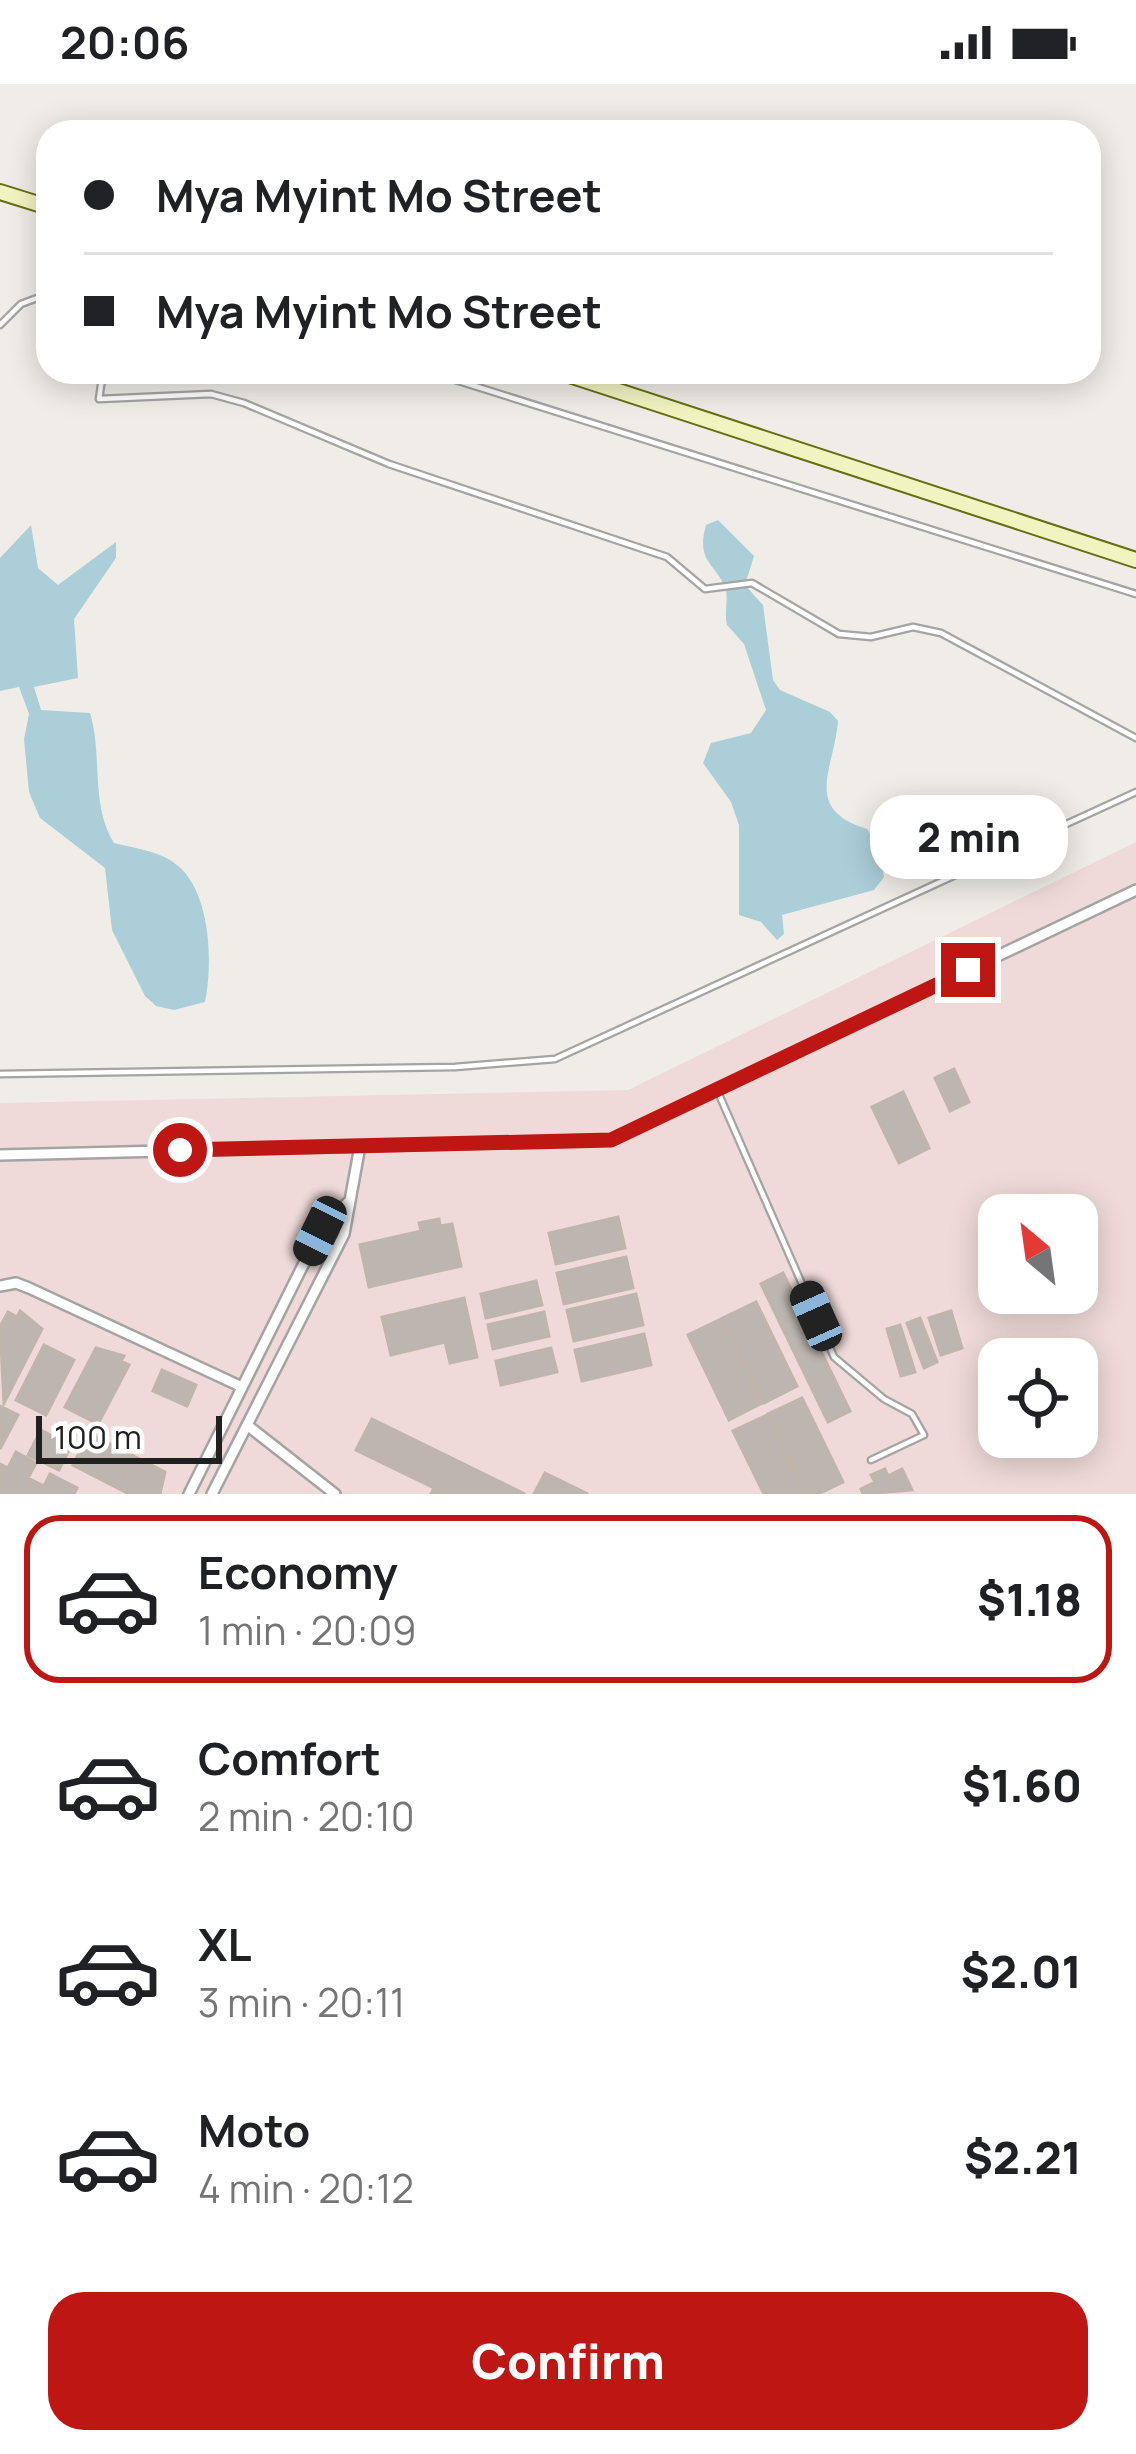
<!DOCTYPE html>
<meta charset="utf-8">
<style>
:root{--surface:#fff;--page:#f6f6f6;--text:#202124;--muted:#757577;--line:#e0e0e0;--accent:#be1612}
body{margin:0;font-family:Manrope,sans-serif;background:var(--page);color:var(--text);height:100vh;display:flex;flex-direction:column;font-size:45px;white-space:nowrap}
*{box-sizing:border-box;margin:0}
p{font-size:39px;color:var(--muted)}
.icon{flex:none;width:66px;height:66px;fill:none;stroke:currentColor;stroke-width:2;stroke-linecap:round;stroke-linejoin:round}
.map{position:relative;height:1410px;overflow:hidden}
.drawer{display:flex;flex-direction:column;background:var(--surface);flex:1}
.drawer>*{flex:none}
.top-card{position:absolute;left:36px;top:36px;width:1065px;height:264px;border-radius:36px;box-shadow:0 6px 30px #0003;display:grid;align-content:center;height:264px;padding:0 48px;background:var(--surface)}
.needle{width:78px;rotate:331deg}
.tools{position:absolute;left:978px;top:1110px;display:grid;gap:24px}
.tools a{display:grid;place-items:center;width:120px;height:120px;border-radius:24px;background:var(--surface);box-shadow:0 6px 30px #0003;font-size:60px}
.scale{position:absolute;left:36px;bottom:30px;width:186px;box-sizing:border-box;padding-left:12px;border:6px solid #202020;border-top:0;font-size:33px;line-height:42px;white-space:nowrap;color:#202020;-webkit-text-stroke:9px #fff;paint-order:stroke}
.end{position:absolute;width:54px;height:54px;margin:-27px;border:15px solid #be1612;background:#fff;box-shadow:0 0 0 6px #fff}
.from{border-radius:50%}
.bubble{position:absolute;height:84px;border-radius:36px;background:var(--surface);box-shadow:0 6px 30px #0003;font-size:39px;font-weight:800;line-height:84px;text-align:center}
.car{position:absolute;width:36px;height:72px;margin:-36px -18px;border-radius:15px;box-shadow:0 0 9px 3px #0007;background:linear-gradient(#222 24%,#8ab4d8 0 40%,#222 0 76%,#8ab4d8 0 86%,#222 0)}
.top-card b{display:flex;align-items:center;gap:42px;height:114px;font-size:45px}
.top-card b+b{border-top:3px solid var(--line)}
.top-card i{width:30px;height:30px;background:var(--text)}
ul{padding:21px 0 0;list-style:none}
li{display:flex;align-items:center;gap:36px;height:168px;margin:0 24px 18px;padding:0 24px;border:6px solid transparent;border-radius:36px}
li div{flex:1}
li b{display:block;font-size:45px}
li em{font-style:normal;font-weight:800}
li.on{border-color:var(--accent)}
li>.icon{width:108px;height:108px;stroke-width:1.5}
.button{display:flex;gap:24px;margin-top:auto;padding:24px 48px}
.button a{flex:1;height:138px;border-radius:36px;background:var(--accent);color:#fff;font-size:48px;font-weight:800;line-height:138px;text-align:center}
.status{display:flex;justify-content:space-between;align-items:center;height:84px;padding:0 60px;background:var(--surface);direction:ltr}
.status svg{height:33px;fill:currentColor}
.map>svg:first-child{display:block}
</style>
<div class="status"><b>20:06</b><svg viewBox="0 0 49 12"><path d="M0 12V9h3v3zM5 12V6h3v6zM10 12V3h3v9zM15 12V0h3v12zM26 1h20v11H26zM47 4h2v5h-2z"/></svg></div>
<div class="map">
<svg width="1136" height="1410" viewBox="0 0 1136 1410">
<rect width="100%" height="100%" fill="#f0ede8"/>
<!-- commercial -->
<path fill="#efdad9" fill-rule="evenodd" d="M1136,758V1410H0V1019L628,1006ZM999,1131H1077V1209H999ZM999,1275H1077V1353H999Z"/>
<!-- water -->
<path fill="#acced9" d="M718,436L754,472L745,501L763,521L773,596L780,606L830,628L838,637C834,686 802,725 867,745L878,762L884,793L874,806L782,831L784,850L777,856L761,838L739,831V741L731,718L703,679L711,659L751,649L766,626L744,560L727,541C724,529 729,513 725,503C714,478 696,477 706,441Z
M31,441L38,484L58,501L116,458V474L74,535L78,594L34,603L41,626L90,629C103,672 90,720 114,759C133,764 161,767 177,781C211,808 213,879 205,918L174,926L156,922L145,912L112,846L105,784L40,734L29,708L24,655L29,630L19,603L0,607V474Z"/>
<!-- building -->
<path fill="#bdb6b0" stroke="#c0b5ab" stroke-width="3" d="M954,985L969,1018L950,1027L935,994Z
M903,1008L929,1064L899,1079L872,1023Z
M618,1133L625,1164L556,1180L549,1149Z
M439,1135L440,1142L452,1140L461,1182L369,1203L360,1161L421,1147L419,1139Z
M626,1173L633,1204L564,1220L557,1189Z
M783,1189L850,1327L828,1338L761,1200Z
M536,1197L542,1221L486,1234L481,1210Z
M636,1210L643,1241L574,1257L567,1226Z
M464,1214L477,1273L450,1279L445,1258L391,1271L382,1233Z
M756,1218L797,1302L764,1319L723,1234Z
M20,1227L42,1245L4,1319L0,1243L8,1228L17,1233Z
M951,1227L962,1264L941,1271L929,1234Z
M544,1228L549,1252L493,1265L488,1241Z
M920,1234L937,1278L924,1284L907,1239Z
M721,1235L762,1319L729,1336L688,1251Z
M900,1241L915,1288L901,1292L887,1245Z
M644,1250L651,1281L582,1297L575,1266Z
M44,1261L74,1276L46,1331L16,1316Z
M96,1264L124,1272L121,1277L129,1281L98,1340L65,1323Z
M551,1264L557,1288L501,1301L496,1277Z
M162,1286L196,1301L187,1322L153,1307Z
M802,1314L843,1398L818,1410H807L768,1330Z
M0,1322L18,1331L0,1365Z
M767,1331L805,1410H764L733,1347Z
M372,1335L525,1410H431L434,1404L356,1366Z
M41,1346L71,1362L59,1386L28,1371Z
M89,1349L165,1388L160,1410H129L73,1381Z
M16,1368L36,1379L28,1394L44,1402L50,1390L77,1404L74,1410H0V1380L8,1384Z
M885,1385L888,1392L902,1385L912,1406L863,1410L861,1405L875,1398L871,1391Z
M545,1389L588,1410H534Z"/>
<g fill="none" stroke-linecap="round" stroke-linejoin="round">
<defs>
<path id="service" d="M0,241L21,220L48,210
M103,288L99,315L211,310L244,319L389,380L667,473L705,505L752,499L839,550L871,553L913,543L941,549L1136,654
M430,288L1136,510
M0,990L455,983L555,975L1136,708
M717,1006L834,1273L884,1315L912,1330L924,1351L871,1376"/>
<path id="minor" d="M0,1071L611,1056L1136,806
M0,1202L16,1199L29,1204L242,1303
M247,1341L335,1410
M189,1410L320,1147L347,1119
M212,1410L344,1150L360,1062"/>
<path id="secondary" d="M0,108L48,123
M560,288L1136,476"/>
</defs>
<!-- service casing -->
<use href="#service" stroke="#a4a4a4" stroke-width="9"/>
<!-- minor casing -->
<use href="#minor" stroke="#a4a4a4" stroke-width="14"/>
<!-- secondary casing -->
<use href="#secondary" stroke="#636f0f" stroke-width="18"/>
<!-- service -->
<use href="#service" stroke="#fff" stroke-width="4.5"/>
<!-- minor -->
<use href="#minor" stroke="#fff" stroke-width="9"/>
<!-- secondary -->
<use href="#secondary" stroke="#f1f4c1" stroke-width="14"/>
</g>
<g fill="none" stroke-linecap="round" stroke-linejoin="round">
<!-- route -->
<path stroke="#be1612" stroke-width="15" d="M180,1066L611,1056L968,886"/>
</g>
</svg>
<div class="tools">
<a><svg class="needle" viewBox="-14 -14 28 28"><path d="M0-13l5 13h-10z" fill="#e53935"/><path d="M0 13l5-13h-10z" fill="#757577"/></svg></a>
<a><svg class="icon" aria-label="locate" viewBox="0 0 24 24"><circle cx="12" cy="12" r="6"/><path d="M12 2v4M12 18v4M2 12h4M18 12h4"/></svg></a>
</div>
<div class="scale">100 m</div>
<i class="end from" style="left:180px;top:1066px"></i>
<i class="end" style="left:968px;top:886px"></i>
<div class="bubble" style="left:870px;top:711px;width:198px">2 min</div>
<i class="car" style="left:320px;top:1147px;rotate:206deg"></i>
<i class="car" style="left:816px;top:1232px;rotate:336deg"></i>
<div class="top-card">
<b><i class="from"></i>Mya Myint Mo Street</b>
<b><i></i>Mya Myint Mo Street</b>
</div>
</div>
<section class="drawer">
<ul>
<li class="on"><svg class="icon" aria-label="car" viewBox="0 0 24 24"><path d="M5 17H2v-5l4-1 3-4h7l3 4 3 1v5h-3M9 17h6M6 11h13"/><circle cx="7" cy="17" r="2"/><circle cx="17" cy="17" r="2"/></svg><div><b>Economy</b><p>1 min · 20:09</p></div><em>$1.18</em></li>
<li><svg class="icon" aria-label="car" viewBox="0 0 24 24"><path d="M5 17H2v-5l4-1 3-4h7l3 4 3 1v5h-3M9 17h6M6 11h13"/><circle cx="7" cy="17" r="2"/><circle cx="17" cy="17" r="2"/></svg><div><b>Comfort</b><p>2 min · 20:10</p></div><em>$1.60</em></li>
<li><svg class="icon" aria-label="car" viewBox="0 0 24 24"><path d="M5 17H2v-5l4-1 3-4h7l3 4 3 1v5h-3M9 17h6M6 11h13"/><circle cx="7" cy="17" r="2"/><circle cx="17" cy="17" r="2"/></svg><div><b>XL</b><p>3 min · 20:11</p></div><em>$2.01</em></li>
<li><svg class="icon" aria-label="car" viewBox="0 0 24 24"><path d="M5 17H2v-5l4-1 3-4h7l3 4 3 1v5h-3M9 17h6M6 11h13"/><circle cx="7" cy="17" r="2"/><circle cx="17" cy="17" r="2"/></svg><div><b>Moto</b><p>4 min · 20:12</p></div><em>$2.21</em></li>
</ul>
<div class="button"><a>Confirm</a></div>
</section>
